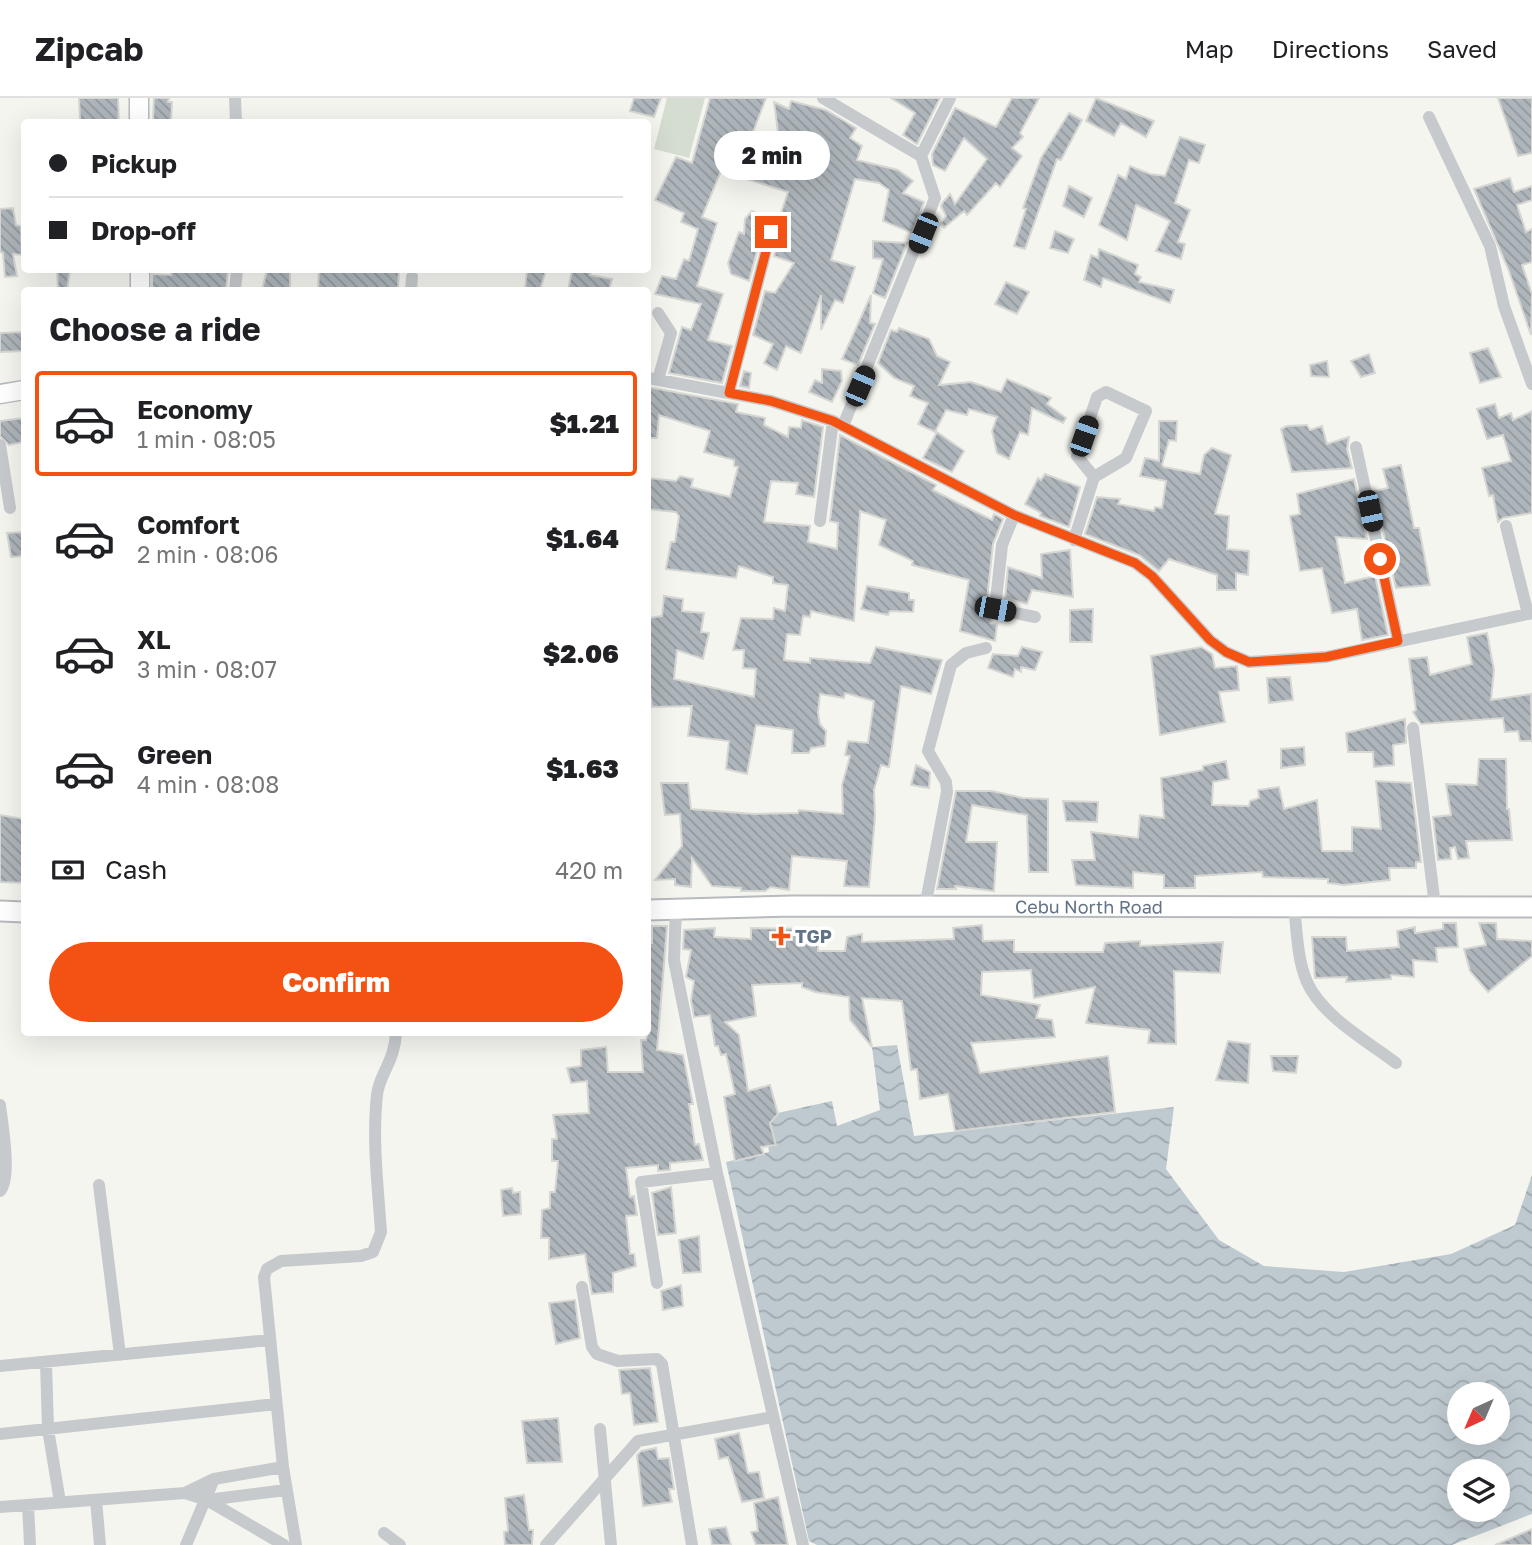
<!DOCTYPE html>
<meta charset="utf-8">
<style>
:root{--surface:#fff;--page:#f6f6f6;--text:#202124;--muted:#757577;--line:#e0e0e0;--accent:#f35212}
body{margin:0;font-family:"Golos Text",sans-serif;background:var(--page);color:var(--text);height:100vh;display:flex;flex-direction:column;font-size:26px;white-space:nowrap}
*{box-sizing:border-box;margin:0}
p{font-size:23px;color:var(--muted)}
.icon{flex:none;width:38px;height:38px;fill:none;stroke:currentColor;stroke-width:2;stroke-linecap:round;stroke-linejoin:round}
.map{position:relative;flex:1;overflow:hidden}
.details{position:absolute;left:21px;top:189px;width:630px;height:749px;display:flex;flex-direction:column;background:var(--surface);border-radius:7px;box-shadow:0 7px 28px #0002}
.details>*{flex:none}
.guide{position:absolute;left:21px;top:21px;width:630px;height:154px;border-radius:7px;box-shadow:0 7px 28px #0002;display:grid;align-content:center;height:154px;padding:0 28px;background:var(--surface)}
.needle{width:46px;rotate:224deg}
.buttons{position:absolute;left:1447px;top:1284px;display:grid;gap:14px}
.buttons a{display:grid;place-items:center;width:63px;height:63px;border-radius:50%;background:var(--surface);box-shadow:0 7px 28px #0002;font-size:35px}
.end{position:absolute;width:32px;height:32px;margin:-16px;border:9px solid #f35212;background:#fff;box-shadow:0 0 0 4px #fff}
.from{border-radius:50%}
.bubble{position:absolute;height:49px;border-radius:24px;background:var(--surface);box-shadow:0 7px 28px #0002;font-size:23px;font-weight:800;line-height:49px;text-align:center}
.car{position:absolute;width:21px;height:42px;margin:-21px -10px;border-radius:9px;box-shadow:0 0 5px 2px #0007;background:linear-gradient(#222 24%,#8ab4d8 0 40%,#222 0 76%,#8ab4d8 0 86%,#222 0)}
.guide b{display:flex;align-items:center;gap:24px;height:66px;font-size:26px}
.guide b+b{border-top:2px solid var(--line)}
.guide i{width:18px;height:18px;background:var(--text)}
ul{padding:0;list-style:none}
li{display:flex;align-items:center;gap:21px;height:105px;margin:0 14px 10px;padding:0 14px;border:4px solid transparent;border-radius:7px}
li div{flex:1}
li b{display:block;font-size:26px}
li em{font-style:normal;font-weight:800}
li.current{border-color:var(--accent)}
li>.icon{width:63px;height:63px;stroke-width:1.5}
h2{padding:0 28px;font-size:32px;line-height:84px}
.pay{display:flex;align-items:center;gap:18px;height:77px;padding:0 28px;font-size:26px}
.pay p{margin-inline-start:auto}
.action{display:flex;gap:14px;margin-top:auto;padding:14px 28px}
.action a{flex:1;height:80px;border-radius:42px;background:var(--accent);color:#fff;font-size:28px;font-weight:800;line-height:80px;text-align:center}
header{display:flex;align-items:center;gap:42px;box-sizing:border-box;height:98px;padding:0 35px;background:var(--surface);border-bottom:2px solid var(--line)}
header strong{font-size:33px}
nav{display:flex;gap:38px;margin-inline-start:auto;font-size:24px}
.map>svg:first-child{display:block}
</style>
<header>
<strong>Zipcab</strong>
<nav><a>Map</a><a>Directions</a><a>Saved</a></nav>
</header>
<div class="map">
<svg width="1532" height="1447" viewBox="0 0 1532 1447">
<defs>
<pattern id="water-waves" width="16" height="10" patternUnits="userSpaceOnUse" patternTransform="scale(1.75)"><rect width="16" height="10" fill="#bfcad0"/><path d="M0 5q4-4 8 0t8 0" fill="none" stroke="#9fa8ae"/></pattern>
<pattern id="building-back-hatch" width="6" height="6" patternUnits="userSpaceOnUse" patternTransform="scale(1.75)"><rect width="6" height="6" fill="#aeb6bb"/><path d="M-1 5l2 2M0 0l6 6M5-1l2 2" fill="none" stroke="#91989e"/></pattern>
</defs>
<rect width="100%" height="100%" fill="#f5f5f0"/>
<!-- green -->
<path fill="#d5ddd1" d="M667,0H705L689,60L654,51Z"/>
<!-- water -->
<path fill="url(#water-waves)" fill-rule="evenodd" d="M897,947L914,1038L1174,1009L1166,1071L1219,1142L1264,1168L1344,1174L1451,1156L1515,1127L1532,1077V1416L1452,1447H817L809,1443L726,1064L769,1054L764,1018L832,1003L837,1028L880,1012L872,949ZM1460,1297H1498V1335H1460ZM1460,1374H1498V1412H1460Z"/>
<!-- building -->
<path fill="url(#building-back-hatch)" stroke="#d6d6d3" stroke-width="2" d="M79,0H118L119,24L80,22Z
M154,0H169L168,4H172L171,24H153Z
M634,0H661L654,19L630,13Z
M710,0H766L747,50L782,65L774,4L789,11L791,3L826,12L856,30L850,40L862,48L857,62L898,72L913,83L903,95L924,104L912,135L883,123L889,92L879,85L855,81L831,162L855,169L843,205L835,202L821,232V197L801,255L786,248L777,272L764,265L773,246L753,237L765,193L775,195L794,165L774,158L779,136L778,128L769,125L763,131L749,183L731,176L728,165L739,134L744,136L745,121L752,113L778,124L788,94L721,73L702,119L717,125L697,188L723,196L708,242L732,248L722,285L669,275L682,229L691,232L701,206L655,196L662,178L676,181L684,161L689,163L698,131L681,124L684,115L655,102L676,59L692,65Z
M891,0H940L917,46L903,37L915,15Z
M1012,0H1039L1020,35L1023,39L1012,50L1022,58L1000,89L996,85L967,117L964,113L944,130L940,126L946,118L941,108L943,104L950,96L955,106L987,61L964,40L945,73L933,67L932,56L955,10L996,29Z
M1096,0L1154,23L1146,39L1121,25L1114,38L1086,23Z
M1498,0H1532V55L1518,58Z
M1069,15L1082,22L1061,62L1057,61L1025,151L1014,148L1026,111L1023,110L1041,60Z
M1180,39L1205,47L1199,65L1189,62L1175,105L1190,112L1178,144L1185,146L1181,161L1156,153L1170,123L1152,114L1136,107L1127,142L1099,127L1118,77L1126,81L1130,68L1150,76L1165,78Z
M1510,80L1514,94L1532,88V102L1517,107L1526,134L1532,131V164L1522,167L1532,196L1531,237L1509,173L1474,91Z
M1069,88L1092,100L1084,119L1063,108Z
M13,110L16,127L21,128L22,157L13,156L17,178L5,179L3,155L0,154V111Z
M1055,133L1074,141L1068,155L1050,150Z
M873,143L907,145L885,200L873,195L883,161L873,160Z
M1099,151L1138,167L1135,176L1141,179L1139,184L1174,192L1170,205L1103,180L1101,189L1084,182L1091,157L1098,160Z
M57,172H70L67,192H58Z
M171,172H228L226,192H152V176L171,177Z
M267,172H290V192H262Z
M319,172H399L398,192L318,191Z
M527,172H546L540,192H525Z
M572,172H592L590,177L612,181L609,192H568Z
M1006,184L1029,194L1017,216L995,206Z
M871,197L870,225L875,226L858,267L842,261Z
M899,230L929,241L937,258L950,264L939,287L971,284L1001,294L1007,281L1051,300L1047,306L1066,320L1063,325L1032,310L1028,337L1020,334L1009,361L997,355L992,333L997,319L969,311L967,317L946,312L935,334L918,326L928,305L910,298L914,288L894,280L878,265L891,232L897,234Z
M24,234V253L0,254V235Z
M1488,250L1501,279L1480,285L1470,255Z
M1369,256L1375,275L1361,279L1351,263Z
M1327,263L1329,279L1311,278L1310,267Z
M822,271L841,273L842,283L832,304L809,294L815,282L822,285Z
M744,273L751,275L749,290L740,288Z
M648,289L738,306L736,314L765,320L764,327L788,339L789,329L801,330L802,322L823,329L814,399L796,396L798,385L771,383L764,424L810,428L808,444L837,451L838,425L830,423L840,337L936,387L933,392L956,404L992,422L994,416L1003,421L993,446L986,510L992,519L991,525L997,526L995,543L960,533L969,482L912,467L913,463L879,447L886,422L860,413L854,523L811,513L810,519L803,518L800,537L787,536L784,562L810,565V560L870,565L876,549L942,562L931,596L901,588L889,669L881,667L874,692L875,719L869,789L844,788L847,763L792,758L789,792L771,789L765,793H741V790L712,788L692,760L691,789L675,787V781L655,782L682,748L680,716L665,717L661,685H688L691,711L754,716L798,715L799,712L843,716L842,687L850,658L845,657L848,643L868,645L874,603L845,595L844,600L820,596L818,615L820,626L826,633L825,648L811,650L809,655H792L793,632L756,627L747,676L726,671L729,643L688,638L692,608L652,609L648,582V520L662,518L664,498L683,501L682,513L704,515L701,534L709,535L703,561L677,552L674,581L754,599L756,571L743,570L744,552H733L741,520L773,521L774,510L785,513L788,487L773,485V479L739,468L736,480L666,471L671,444H675L679,418L676,414L648,411V380L676,383L680,378L693,381L691,389L730,399L738,369L734,368V362L704,354L710,333L659,317L657,340H648Z
M1495,306L1499,320L1511,315L1513,322L1532,313V415L1503,420L1498,424L1493,397L1489,398L1482,370L1511,363L1503,337L1487,341L1477,311Z
M24,320V344L9,347L0,338V323Z
M1159,323H1177L1176,343L1169,342L1162,367L1164,369L1200,376L1204,357L1212,350L1231,357L1215,416L1229,418L1227,451L1249,453L1248,477L1236,475V492H1217V477L1169,461L1159,473L1139,457L1085,436L1097,399L1120,401L1118,406L1154,413L1155,409L1162,410L1166,383L1140,378L1145,360L1159,363Z
M1307,327L1310,332L1322,328L1327,346L1349,339L1347,351L1352,370L1292,374L1281,331L1287,328Z
M937,334L964,353L952,374L923,360Z
M1401,367L1414,430H1419L1430,487L1396,490L1374,393L1388,390L1383,371Z
M1045,376L1080,389L1069,429L1040,418L1041,415L1025,406L1038,380L1041,382Z
M1354,381L1367,441L1336,439L1345,485L1375,478L1388,537L1362,542L1357,511L1332,515L1322,470L1300,473L1290,418L1300,416L1297,396Z
M24,434V458L11,459L7,435Z
M1070,452L1073,499L1032,492L1027,506L1005,500L1008,469L1042,480L1041,456Z
M867,488L909,495V502H914L913,514L890,513L888,517L861,511Z
M1093,511L1092,544H1070V512Z
M1487,535L1494,572L1491,602L1531,596L1532,643H1520L1518,633L1505,634L1503,620L1421,626L1413,614L1416,612L1409,561L1427,559L1430,577L1472,566L1467,539Z
M1022,549L1042,554L1035,572L1021,569V574L1015,571L1013,579L988,570L993,556L1018,558Z
M1201,549L1212,556L1215,570L1237,568L1239,592L1219,594L1225,624L1160,637L1151,558Z
M1290,579L1293,602L1269,605L1267,580Z
M1405,621L1406,645L1393,647L1394,667L1374,669L1373,654H1348L1346,635Z
M1304,649L1305,667L1281,670V651Z
M1479,661H1506L1507,711H1509L1512,742L1466,743L1469,760L1458,761L1455,749L1450,750L1451,761L1438,762L1433,719L1451,717L1446,686L1477,687Z
M1226,663L1229,681L1213,684L1212,707L1249,708L1250,703L1259,700L1258,692L1279,689L1284,711L1317,702L1322,753H1352V729L1381,731L1376,683L1411,685L1421,764H1416V770H1389L1390,782L1344,787L1328,785V781L1263,779L1262,774L1195,778V790H1164V777L1133,774V790L1076,787L1072,762H1095L1091,734L1138,740L1140,717L1164,720L1161,680L1203,672V668Z
M916,667L930,674L929,690L911,687Z
M956,693H992L1023,700L1048,701V774H1029L1027,717L972,707L966,744H997L994,793L955,788L956,791H937Z
M1063,703L1098,704L1097,724L1066,723Z
M0,717L24,721V785L0,784Z
M1443,825H1456L1458,849L1436,850L1437,864L1413,862L1414,879L1391,877V881L1346,884L1347,879L1315,880L1312,839H1346L1347,853L1399,849L1397,833L1415,829V835L1443,831Z
M1479,825H1496L1497,841L1532,843V858L1488,894L1470,873L1464,851L1486,847Z
M982,827L983,843L1014,842V854H1103L1105,845L1140,843V848L1223,844L1220,875L1174,873L1176,946L1148,945L1150,932L1086,925L1095,889L1034,900L1031,872L982,874L981,897L1040,907L1036,920L1052,922L1055,939L971,945L980,975L1108,958L1115,1014L955,1033L948,996L920,1001L917,971L911,972L902,903L862,900L872,949L850,922L849,899L815,894L802,889V885L752,887L756,918L725,924L739,937L748,993L770,987L778,1016L770,1025L776,1047L761,1049L764,1056L735,1063L724,999L735,996L726,956L721,957L718,948H715L710,917L694,919L691,902L694,883L686,879L691,852L683,851L684,832L715,830L714,839L751,841V830L818,831V853H845L847,839L862,836V844L954,841L953,830Z
M652,828H667L657,952L683,957L693,1006H689L695,1047L699,1046L703,1062L670,1065V1072L658,1073V1067L626,1070L630,1099L634,1098L637,1117L626,1118L630,1156H634L636,1168L613,1175V1194L592,1196L585,1156L549,1161V1140H541L542,1112L550,1110V1094H555L558,1063H552V1041H557L553,1017L589,1015L587,983L571,985L567,970L581,968V952L606,949L608,974H643L641,942H646L648,934V845H652Z
M1228,943L1250,946L1248,985L1216,982Z
M1271,958H1298L1296,975L1273,973Z
M671,1089L676,1135L658,1137L652,1095Z
M512,1090L513,1095L520,1094L521,1116L503,1118L501,1092Z
M699,1138L701,1174L683,1175L679,1142Z
M681,1187L683,1208L663,1212L661,1193Z
M575,1202L580,1240L556,1246L549,1205Z
M650,1270L658,1324L634,1327L630,1295L622,1296L619,1272Z
M558,1320L562,1364L527,1365L522,1323Z
M739,1335L748,1375L759,1374L764,1400L742,1404L728,1359L719,1361L715,1341Z
M656,1350L658,1361L669,1360L674,1391H669L672,1404L643,1408L637,1357L641,1353Z
M524,1397L529,1432H533L532,1447H505L504,1434L508,1433L505,1400Z
M778,1399L788,1447H756L751,1434L758,1433L754,1405Z
M726,1429L731,1447H712L709,1431Z
M1532,1431V1447H1495Z"/>
<g fill="none" stroke-linecap="round" stroke-linejoin="round">
<defs>
<path id="secondary" d="M139,0V24
M140,172V192
M0,296L24,292"/>
<g id="primary">
<path id="s1" d="M648,812L793,808L1532,809"/>
<path d="M0,813L24,814"/>
</g>
</defs>
<!-- secondary casing -->
<use href="#secondary" stroke="#b6bbc0" stroke-width="21"/>
<!-- primary casing -->
<use href="#primary" stroke="#b7bbbe" stroke-width="23"/>
<!-- street -->
<path stroke="#c7cacd" stroke-width="12" d="M235,0L236,24
M823,0L921,58L935,100L843,328
M1429,19L1490,148L1504,208L1532,286
M921,58L950,0
M235,192L237,172
M411,192L412,179
M658,215L671,235L658,282
M648,280L771,303L833,323L1014,417L1135,465L1152,478L1210,542L1226,554L1249,564L1326,559L1532,515
M729,294L771,134
M0,347L10,410
M1356,349L1398,543
M1014,417L1002,447L995,511L1035,519
M820,423L833,323
M1506,428L1528,516
M1074,442L1094,379L1126,360L1146,313L1106,294L1097,299L1077,358L1094,379
M1413,630L1435,808
M1294,808C1297,833 1297,861 1307,884C1322,918 1367,943 1396,965
M925,809L947,694L946,684L928,653L951,567L966,555L986,550
M676,811L674,862L717,1075L803,1447
M0,1007C2,1025 12,1080 0,1093
M99,1087L120,1257
M657,1185L641,1084L717,1075
M582,1189L592,1249L597,1256L618,1263L657,1261L662,1266L692,1447
M46,1264L48,1331L60,1404
M0,1268L270,1242
M600,1331L611,1447
M0,1336L276,1306
M185,1395L214,1381L283,1369
M96,1402L100,1447
M207,1402L284,1447
M28,1407L30,1447
M0,1409L185,1395L207,1402L286,1392
M384,1435L400,1447
M186,1447L214,1381
M296,1447L283,1369L264,1179L267,1171L281,1163L361,1158L373,1154L381,1134C378,1089 372,1042 377,997C379,976 395,964 396,934
M546,1447L638,1343L773,1319"/>
<!-- secondary -->
<use href="#secondary" stroke="#fff" stroke-width="18"/>
<!-- primary -->
<use href="#primary" stroke="#fff" stroke-width="19"/>
</g>
<g fill="none" stroke-linecap="round" stroke-linejoin="round">
<!-- route -->
<path stroke="#f35212" stroke-width="9" d="M771,134L729,295L771,303L833,323L1014,417L1135,465L1152,478L1210,542L1226,554L1249,564L1326,559L1398,543L1380,461"/>
</g>
<!-- markers -->
<path fill="#f35212" stroke="#fff" stroke-width="2.5" d="M777.5 827.5h7v7h7v7h-7v7h-7v-7h-7v-7h7z"/>
<g text-anchor="middle" dominant-baseline="central" stroke-width="7" stroke-linejoin="round" paint-order="stroke">
<!-- street labels -->
<g font-size="18" fill="#617384" stroke="#fff">
<text stroke="none"><textPath href="#s1" startOffset="441">Cebu North Road</textPath></text>
</g>
<!-- poi labels -->
<g font-size="18" font-weight="bold" fill="#617384" stroke="#fff" text-anchor="start">
<text x="795" y="838">TGP</text>
</g>
</g>
</svg>
<div class="buttons">
<a><svg class="needle" viewBox="-14 -14 28 28"><path d="M0-13l5 13h-10z" fill="#e53935"/><path d="M0 13l5-13h-10z" fill="#757577"/></svg></a>
<a><svg class="icon" aria-label="layers" viewBox="0 0 24 24"><path d="M12 4l9 5-9 5-9-5zM3 14l9 5 9-5"/></svg></a>
</div>
<i class="end from" style="left:1380px;top:461px"></i>
<i class="end" style="left:771px;top:134px"></i>
<div class="bubble" style="left:714px;top:33px;width:116px">2 min</div>
<i class="car" style="left:923px;top:135px;rotate:202deg"></i>
<i class="car" style="left:860px;top:288px;rotate:23deg"></i>
<i class="car" style="left:1084px;top:338px;rotate:19deg"></i>
<i class="car" style="left:1370px;top:413px;rotate:168deg"></i>
<i class="car" style="left:995px;top:511px;rotate:101deg"></i>
<div class="guide">
<b><i class="from"></i>Pickup</b>
<b><i></i>Drop-off</b>
</div>
<section class="details">
<h2>Choose a ride</h2>
<ul>
<li class="current"><svg class="icon" aria-label="car" viewBox="0 0 24 24"><path d="M5 17H2v-5l4-1 3-4h7l3 4 3 1v5h-3M9 17h6M6 11h13"/><circle cx="7" cy="17" r="2"/><circle cx="17" cy="17" r="2"/></svg><div><b>Economy</b><p>1 min · 08:05</p></div><em>$1.21</em></li>
<li><svg class="icon" aria-label="car" viewBox="0 0 24 24"><path d="M5 17H2v-5l4-1 3-4h7l3 4 3 1v5h-3M9 17h6M6 11h13"/><circle cx="7" cy="17" r="2"/><circle cx="17" cy="17" r="2"/></svg><div><b>Comfort</b><p>2 min · 08:06</p></div><em>$1.64</em></li>
<li><svg class="icon" aria-label="car" viewBox="0 0 24 24"><path d="M5 17H2v-5l4-1 3-4h7l3 4 3 1v5h-3M9 17h6M6 11h13"/><circle cx="7" cy="17" r="2"/><circle cx="17" cy="17" r="2"/></svg><div><b>XL</b><p>3 min · 08:07</p></div><em>$2.06</em></li>
<li><svg class="icon" aria-label="car" viewBox="0 0 24 24"><path d="M5 17H2v-5l4-1 3-4h7l3 4 3 1v5h-3M9 17h6M6 11h13"/><circle cx="7" cy="17" r="2"/><circle cx="17" cy="17" r="2"/></svg><div><b>Green</b><p>4 min · 08:08</p></div><em>$1.63</em></li>
</ul>
<div class="pay"><svg class="icon" aria-label="cash" viewBox="0 0 24 24"><path d="M3 7h18v10H3z"/><circle cx="12" cy="12" r="2"/></svg>Cash<p>420 m</p></div>
<div class="action"><a>Confirm</a></div>
</section>
</div>
